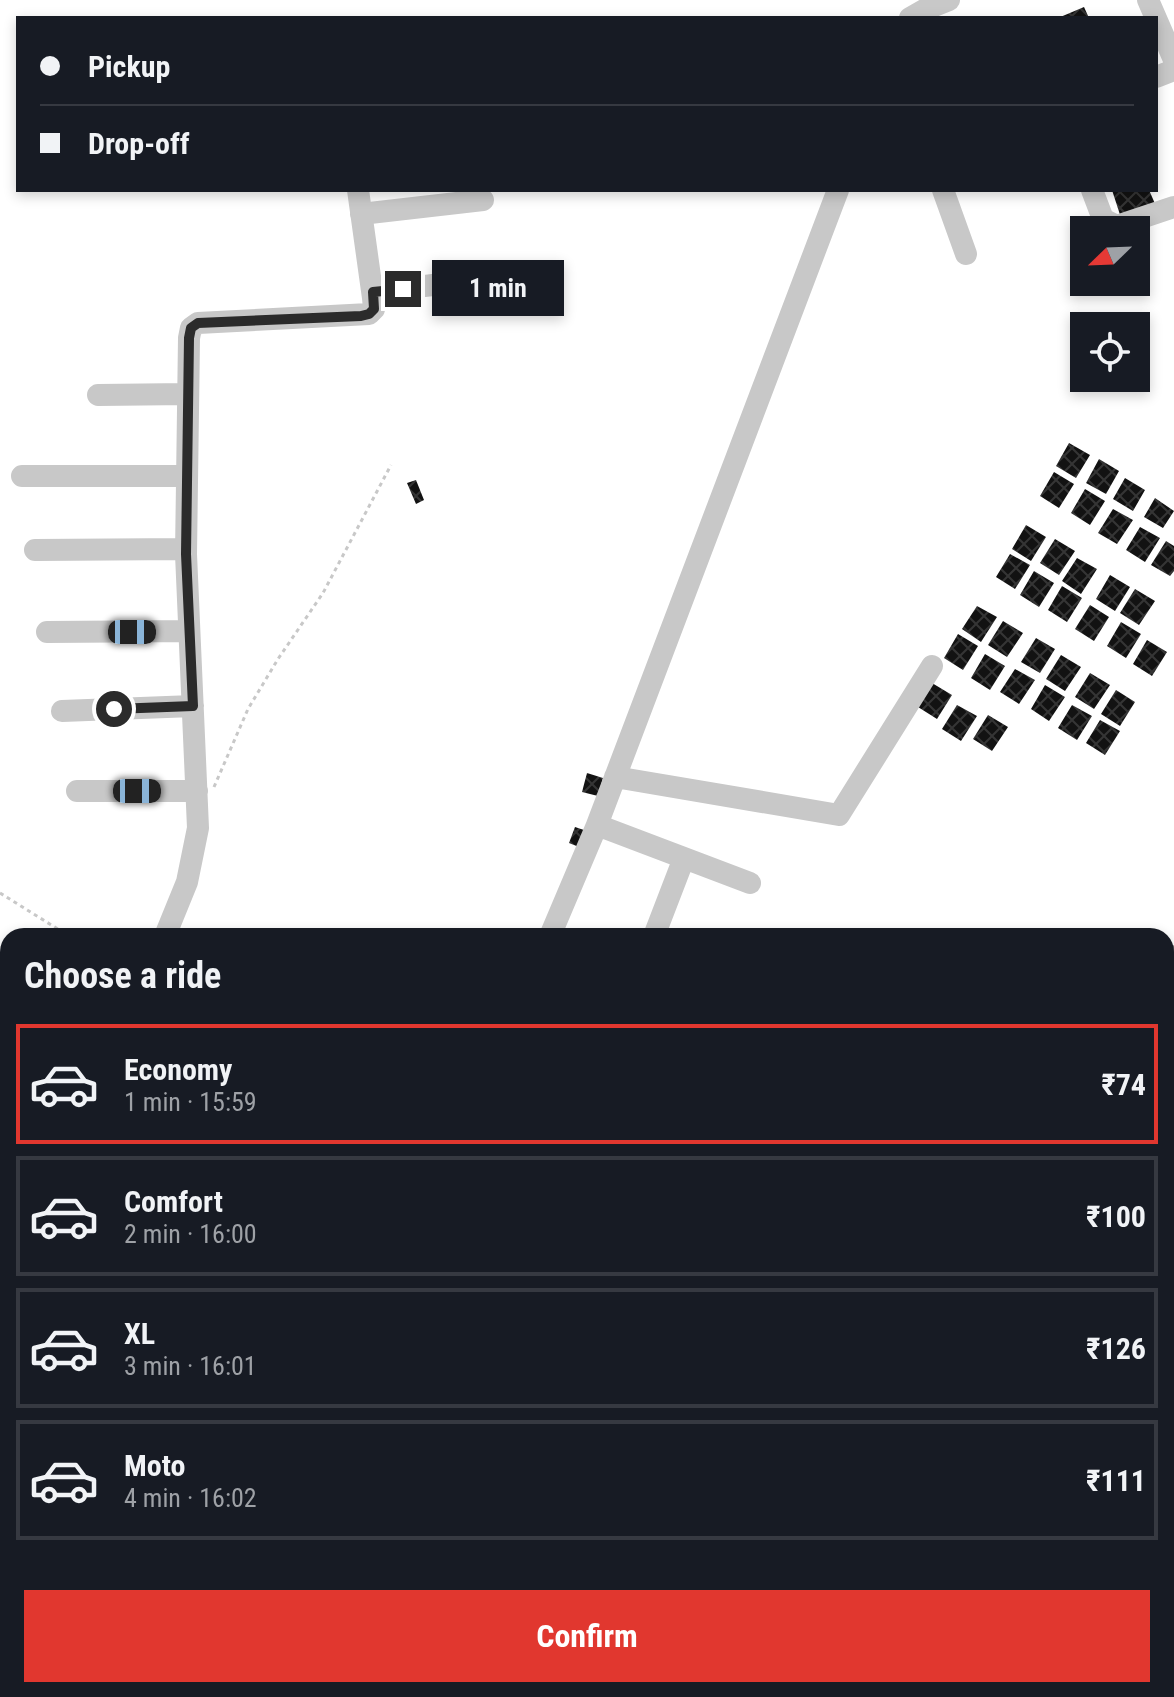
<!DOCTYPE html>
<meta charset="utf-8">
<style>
:root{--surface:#171b24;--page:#20242c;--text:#f1f3f6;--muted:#9ea1a6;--line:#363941;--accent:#e1372f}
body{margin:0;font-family:"Roboto Condensed",sans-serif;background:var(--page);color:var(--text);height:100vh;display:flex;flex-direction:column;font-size:30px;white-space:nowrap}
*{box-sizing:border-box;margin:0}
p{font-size:26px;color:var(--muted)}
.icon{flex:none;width:44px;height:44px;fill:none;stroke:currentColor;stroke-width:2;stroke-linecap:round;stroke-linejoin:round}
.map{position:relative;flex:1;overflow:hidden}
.panel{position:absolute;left:0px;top:928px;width:1174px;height:770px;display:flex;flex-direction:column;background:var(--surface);border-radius:24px 24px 0 0;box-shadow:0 4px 12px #0003}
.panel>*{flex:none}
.hud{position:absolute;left:16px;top:16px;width:1142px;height:176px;border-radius:0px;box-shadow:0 4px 12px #0003;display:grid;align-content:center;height:176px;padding:0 24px;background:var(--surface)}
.needle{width:52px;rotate:247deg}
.tools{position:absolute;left:1070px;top:216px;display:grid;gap:16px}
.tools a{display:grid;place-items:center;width:80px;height:80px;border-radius:0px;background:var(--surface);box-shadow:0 4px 12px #0003;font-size:40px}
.end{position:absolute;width:36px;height:36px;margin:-18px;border:10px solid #2b2b2b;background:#fff;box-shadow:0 0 0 4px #fff}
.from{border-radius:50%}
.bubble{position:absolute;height:56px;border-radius:0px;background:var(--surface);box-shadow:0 4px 12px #0003;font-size:26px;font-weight:700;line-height:56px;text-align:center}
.car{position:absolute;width:24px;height:48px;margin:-24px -12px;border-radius:10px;box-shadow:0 0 6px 2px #0007;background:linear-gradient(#222 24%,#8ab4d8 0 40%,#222 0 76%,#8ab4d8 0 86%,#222 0)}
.hud b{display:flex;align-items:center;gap:28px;height:76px;font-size:30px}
.hud b+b{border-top:2px solid var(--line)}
.hud i{width:20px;height:20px;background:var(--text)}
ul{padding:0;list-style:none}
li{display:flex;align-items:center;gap:24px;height:120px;margin:0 16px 12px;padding:0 8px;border:4px solid var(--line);border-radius:0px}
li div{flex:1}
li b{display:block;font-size:30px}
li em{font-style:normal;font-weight:700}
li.selected{border-color:var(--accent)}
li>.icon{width:72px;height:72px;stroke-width:1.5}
h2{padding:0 24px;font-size:36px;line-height:96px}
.button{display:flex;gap:16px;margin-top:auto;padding:16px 24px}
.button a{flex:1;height:92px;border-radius:0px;background:var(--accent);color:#fff;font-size:32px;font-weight:700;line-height:92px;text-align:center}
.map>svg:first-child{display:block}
</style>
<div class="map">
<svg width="1174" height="1697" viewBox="0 0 1174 1697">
<defs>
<pattern id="building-cross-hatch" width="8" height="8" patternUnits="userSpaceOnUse" patternTransform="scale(2)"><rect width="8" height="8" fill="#121212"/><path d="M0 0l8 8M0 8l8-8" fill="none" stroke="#353535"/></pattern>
</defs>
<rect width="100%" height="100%" fill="#fff"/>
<!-- building -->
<path fill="url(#building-cross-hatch)" d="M1084,7L1089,18H1058Z
M1112,190H1149L1156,206L1122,221Z
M1069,443L1090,455L1076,478L1056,466Z
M1099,459L1119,471L1106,494L1086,483Z
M1054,472L1074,484L1059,508L1040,496Z
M1125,478L1145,490L1133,511L1113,499Z
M416,480L424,500L416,504L407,483Z
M1085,489L1105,501L1090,525L1071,513Z
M1155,498L1174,511L1163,528L1144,517Z
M1113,509L1133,520L1117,544L1098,533Z
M1026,525L1046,537L1031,561L1012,549Z
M1140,527L1160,538L1145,562L1126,550Z
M1055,539L1075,551L1059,575L1040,563Z
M1166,541L1174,546V571L1170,576L1151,565Z
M1010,554L1030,565L1015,589L996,577Z
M1077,558L1097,569L1081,594L1062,581Z
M1034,571L1054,583L1039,607L1020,595Z
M1110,575L1130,587L1115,611L1096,599Z
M1062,586L1082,598L1067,622L1048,610Z
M1135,589L1155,601L1139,625L1120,613Z
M1090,605L1109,617L1094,641L1075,629Z
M977,606L997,617L981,642L962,629Z
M1003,621L1023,633L1007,657L988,645Z
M1121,622L1141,634L1126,658L1107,646Z
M958,634L978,646L963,670L944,658Z
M1036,638L1055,649L1040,673L1021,662Z
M1147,640L1167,652L1152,676L1133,664Z
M985,654L1005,666L990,690L971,678Z
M1061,655L1081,667L1065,691L1046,679Z
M1015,669L1035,680L1019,704L1000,692Z
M1090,673L1110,685L1094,709L1075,697Z
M932,683L952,695L937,719L918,707Z
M1045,685L1065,697L1049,721L1031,709Z
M1116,690L1135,702L1120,726L1101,714Z
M957,705L977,716L961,741L942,729Z
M1072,705L1092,716L1077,740L1058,728Z
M988,715L1008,727L992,751L973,739Z
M1100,720L1120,731L1105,755L1086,743Z
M587,773L603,778L598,796L582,792Z
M575,827L590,832L584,849L569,843Z
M1004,1690H1026L1029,1697H1007Z"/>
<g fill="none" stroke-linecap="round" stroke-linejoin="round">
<!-- path -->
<path stroke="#c8c8c8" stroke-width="3" stroke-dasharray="4 4" stroke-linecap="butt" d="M214,787L248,709L278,659L323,593L391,465
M0,893L69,936"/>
<!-- minor -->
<path stroke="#c8c8c8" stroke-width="22" d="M1148,0L1174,60
M910,18L924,10L949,0
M1156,77L1174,70
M943,190L966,254
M1092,190L1103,219L1117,226L1174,207
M361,214L483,200
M373,292L493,278
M98,395L188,394
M22,476H187
M35,550L186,549
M47,632L189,631
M62,711L193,706
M615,777L839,815L932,666
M77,791H197
M597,825L750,883
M165,936L187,882L198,828L186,554L189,338L191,328L198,323L369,314L374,309L373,298L358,190
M550,936L597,825L838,190
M654,936L684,858
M0,1312L8,1295
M1166,1583L1174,1588
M1166,1611L1174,1616
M952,1690L955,1697
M899,1697L918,1690"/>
<!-- major -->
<path stroke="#a3a3a3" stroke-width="26" d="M1166,1264L1174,1257
M1166,1440L1174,1432
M802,1690L808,1697
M860,1697L866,1690"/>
<!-- highway -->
<path stroke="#929292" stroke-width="30" d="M1166,1362L1174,1354
M1166,1400L1174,1393
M602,1697L634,1690
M713,1697L739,1690"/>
<defs>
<path id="rail" d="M1166,965L1174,949
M1166,991L1174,976
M578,1697L584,1690
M594,1697L601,1690"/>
</defs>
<!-- rail casing -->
<use href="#rail" stroke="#808080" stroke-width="7"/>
<!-- rail -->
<use href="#rail" stroke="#fff" stroke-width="4" stroke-dasharray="12" stroke-linecap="butt"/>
</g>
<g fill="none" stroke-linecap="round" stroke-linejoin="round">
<!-- route -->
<path stroke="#2b2b2b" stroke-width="10" d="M114,709L193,706L186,554L189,338L191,328L198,323L361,316L369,314L374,309L373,292L403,289"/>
</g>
</svg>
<div class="tools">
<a><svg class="needle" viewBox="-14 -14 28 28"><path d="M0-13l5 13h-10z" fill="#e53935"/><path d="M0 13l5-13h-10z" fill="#9ea1a6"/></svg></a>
<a><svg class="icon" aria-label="locate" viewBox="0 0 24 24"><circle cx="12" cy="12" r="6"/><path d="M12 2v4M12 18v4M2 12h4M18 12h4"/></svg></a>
</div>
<i class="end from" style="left:114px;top:709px"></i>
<i class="end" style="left:403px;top:289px"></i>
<div class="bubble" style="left:432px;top:260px;width:132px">1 min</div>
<i class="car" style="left:132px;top:632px;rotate:90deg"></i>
<i class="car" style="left:137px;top:791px;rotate:90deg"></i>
<div class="hud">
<b><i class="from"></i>Pickup</b>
<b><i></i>Drop-off</b>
</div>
<section class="panel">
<h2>Choose a ride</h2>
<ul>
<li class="selected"><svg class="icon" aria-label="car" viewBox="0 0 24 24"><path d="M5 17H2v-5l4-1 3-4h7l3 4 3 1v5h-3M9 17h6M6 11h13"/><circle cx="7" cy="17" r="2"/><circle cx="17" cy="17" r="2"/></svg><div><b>Economy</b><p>1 min · 15:59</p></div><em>₹74</em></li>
<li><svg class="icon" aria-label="car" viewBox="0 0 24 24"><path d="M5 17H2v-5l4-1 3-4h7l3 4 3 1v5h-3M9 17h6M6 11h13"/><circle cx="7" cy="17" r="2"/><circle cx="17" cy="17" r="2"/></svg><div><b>Comfort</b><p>2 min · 16:00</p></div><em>₹100</em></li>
<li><svg class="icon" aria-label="car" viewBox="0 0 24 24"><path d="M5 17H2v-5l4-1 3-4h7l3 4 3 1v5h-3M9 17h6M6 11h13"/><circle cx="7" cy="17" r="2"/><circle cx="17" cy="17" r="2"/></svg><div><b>XL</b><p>3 min · 16:01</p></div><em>₹126</em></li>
<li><svg class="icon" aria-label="car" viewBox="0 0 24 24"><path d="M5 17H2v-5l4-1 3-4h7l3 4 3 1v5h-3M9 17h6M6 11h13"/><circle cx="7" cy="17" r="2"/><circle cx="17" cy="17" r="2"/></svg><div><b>Moto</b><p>4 min · 16:02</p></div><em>₹111</em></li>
</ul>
<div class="button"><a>Confirm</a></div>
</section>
</div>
